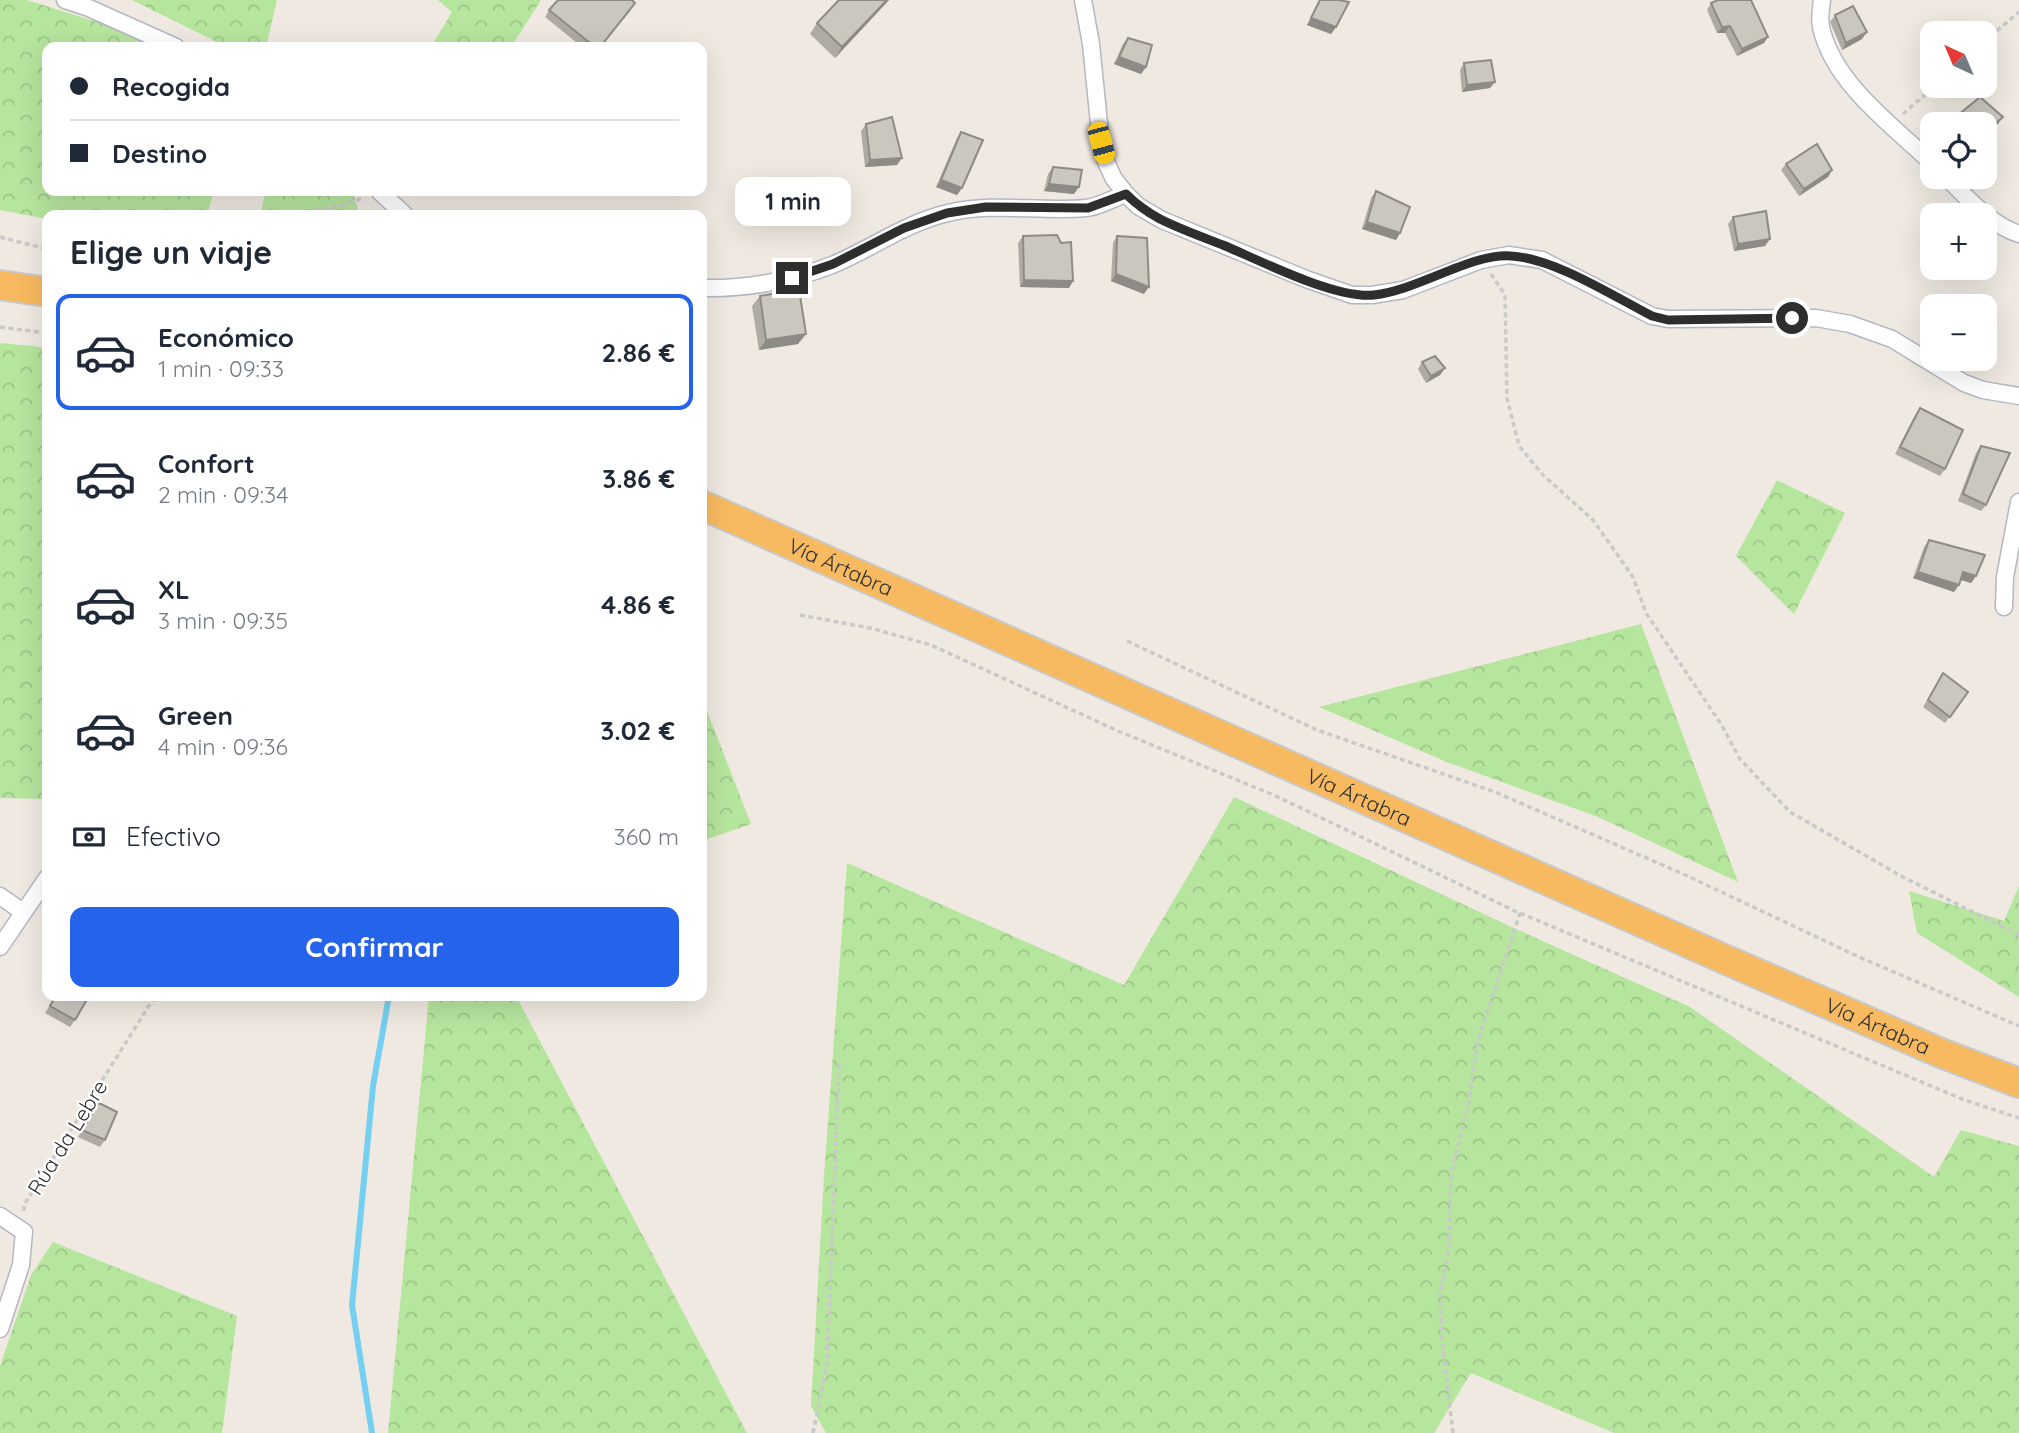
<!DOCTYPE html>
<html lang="es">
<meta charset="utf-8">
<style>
:root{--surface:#fff;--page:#f6f6f7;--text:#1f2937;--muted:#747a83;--line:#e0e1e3;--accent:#2563eb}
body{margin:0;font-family:Quicksand,sans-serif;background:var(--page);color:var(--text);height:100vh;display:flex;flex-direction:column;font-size:26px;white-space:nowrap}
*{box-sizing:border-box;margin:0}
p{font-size:23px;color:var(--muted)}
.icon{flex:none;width:38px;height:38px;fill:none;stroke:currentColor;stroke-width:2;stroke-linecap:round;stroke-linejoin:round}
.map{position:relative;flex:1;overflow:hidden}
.sheet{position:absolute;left:42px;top:210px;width:665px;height:791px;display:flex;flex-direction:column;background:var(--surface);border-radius:14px;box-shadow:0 7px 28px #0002}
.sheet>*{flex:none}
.guide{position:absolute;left:42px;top:42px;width:665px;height:154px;border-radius:14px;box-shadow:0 7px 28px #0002;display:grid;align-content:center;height:154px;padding:0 28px;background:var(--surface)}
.needle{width:46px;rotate:316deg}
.fabs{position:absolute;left:1920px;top:21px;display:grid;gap:14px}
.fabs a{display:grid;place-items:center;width:77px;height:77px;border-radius:14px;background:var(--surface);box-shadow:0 7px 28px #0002;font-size:35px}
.end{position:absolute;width:32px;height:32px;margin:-16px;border:9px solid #2e2e2e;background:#fff;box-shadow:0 0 0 4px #fff}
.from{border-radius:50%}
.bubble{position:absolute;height:49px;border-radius:14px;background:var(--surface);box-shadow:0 7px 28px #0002;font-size:23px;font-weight:700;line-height:49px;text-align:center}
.car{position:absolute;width:21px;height:42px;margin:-21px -10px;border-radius:9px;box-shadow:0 0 5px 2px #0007;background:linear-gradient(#f5c518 24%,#345 0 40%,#f5c518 0 76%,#345 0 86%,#f5c518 0)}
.guide b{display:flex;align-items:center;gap:24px;height:66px;font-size:26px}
.guide b+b{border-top:2px solid var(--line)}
.guide i{width:18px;height:18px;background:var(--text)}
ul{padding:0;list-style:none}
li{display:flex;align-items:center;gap:21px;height:116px;margin:0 14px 10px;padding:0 14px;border:4px solid transparent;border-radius:14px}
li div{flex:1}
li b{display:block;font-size:26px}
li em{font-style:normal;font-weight:700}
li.current{border-color:var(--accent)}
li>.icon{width:63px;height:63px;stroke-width:1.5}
h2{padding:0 28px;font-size:32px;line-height:84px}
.pay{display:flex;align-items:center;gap:18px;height:77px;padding:0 28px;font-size:26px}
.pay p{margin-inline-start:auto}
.primary-button{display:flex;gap:14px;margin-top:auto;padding:14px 28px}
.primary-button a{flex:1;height:80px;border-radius:14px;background:var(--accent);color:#fff;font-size:28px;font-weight:700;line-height:80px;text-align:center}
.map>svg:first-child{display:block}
</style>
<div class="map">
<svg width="2019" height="1433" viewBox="0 0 2019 1433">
<defs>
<pattern id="forest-crowns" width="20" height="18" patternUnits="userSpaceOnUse" patternTransform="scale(1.75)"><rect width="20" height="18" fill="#b6e59e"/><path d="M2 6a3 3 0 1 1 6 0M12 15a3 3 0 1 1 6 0" fill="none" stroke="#9dc588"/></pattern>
</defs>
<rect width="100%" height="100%" fill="#efe9e1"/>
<!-- forest -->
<path fill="url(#forest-crowns)" d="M0,0H27L126,31L152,47H47V191H214L207,215H47V219L0,210Z
M132,0H277L266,47H227Z
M438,0H541L511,47H431L452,12Z
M266,191H352L360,215H260Z
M0,343L34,346L47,349V799L0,798Z
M1777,480L1845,513L1794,614L1736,556Z
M1641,624L1738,882L1598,817L1447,762L1319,707Z
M702,698L751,824L702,841Z
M1234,797L1518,930L1690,1007L1934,1177L1961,1130L2019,1146V1433H1614L1471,1373L1434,1433H826L811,1406L824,1176L847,863L1124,985Z
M2019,886V997L1917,933L1909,891L2004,921Z
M429,996H516L747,1433H388Z
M53,1242L237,1316L222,1433H0V1366L31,1275Z"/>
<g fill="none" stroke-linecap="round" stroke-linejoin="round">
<!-- stream -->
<path stroke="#75cff0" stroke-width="6" d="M372,1433L352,1305L373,1086L389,996"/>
<defs>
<path id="minor" d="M65,0L89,8L176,47
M1083,0L1091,44L1101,143L1106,162L1114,179L1126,194L1138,206L1162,220L1306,279L1352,295H1372L1403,290L1481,260L1509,255L1542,260L1652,316L1668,319L1816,318L1850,324L1892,339L1964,383L1983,390L2019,396
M1822,0C1821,9 1819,18 1821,27C1833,83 1893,126 1932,163
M1946,177C1968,198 1989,224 2019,234
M379,191L405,215
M702,288C744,289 792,281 832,265C871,249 905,223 948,213C994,202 1040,212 1086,208C1099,207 1113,198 1126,194
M2004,607L2005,577L2019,502
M0,896L23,912
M0,947L47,878
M0,1216L24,1232L21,1265L0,1329"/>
<g id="trunk">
<path d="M0,285L47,292"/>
<path id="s1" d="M702,505L1731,962L1941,1053L2019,1083"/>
</g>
</defs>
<!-- minor casing -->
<use href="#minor" stroke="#b4b7c1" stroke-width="19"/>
<!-- trunk casing -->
<use href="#trunk" stroke="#c9c9c9" stroke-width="32"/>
<!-- path -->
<path stroke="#c9c9c9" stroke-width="3.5" stroke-dasharray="5 3.5" stroke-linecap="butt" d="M1984,42L2019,12
M1903,114L1935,86
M290,215L343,205L363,198
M0,237L47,249
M1491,274L1505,295L1507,398L1519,446L1543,475L1593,520L1633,577L1646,613L1721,724L1740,759L1790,812L1901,876L2019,935
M0,327L47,333
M800,615L870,628L931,645L1118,731L1276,796L1515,911L1962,1099L2019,1118
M1127,641L1317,730L1495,792L1681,873L1859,957L2019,1026
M24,1211V1205L155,996
M813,1433L827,1365L839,1064
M1453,1433L1442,1341L1440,1294L1449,1248L1451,1173L1468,1106L1478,1040L1520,913"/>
<!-- minor -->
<use href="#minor" stroke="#fff" stroke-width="16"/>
<!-- trunk -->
<use href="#trunk" stroke="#f8ba60" stroke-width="28"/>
</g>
<!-- wall -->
<path fill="#afaba4" d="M839,0H889L835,58L810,34L817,23Z
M1319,0H1339L1336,27L1331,34L1307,25Z
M1711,3L1764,43L1737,56L1725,33H1717L1707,10Z
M549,10H631L601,47H582L545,17Z
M1835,15L1862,39L1842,50L1830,22Z
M1128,38L1146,67L1141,74L1114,64L1123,44Z
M1464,63L1495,82L1490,88L1462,92L1460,70Z
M866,124L897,165L865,167L861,131Z
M961,132L962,188L957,195L936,187L957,138Z
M1786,164L1832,170L1828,177L1799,196L1781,170Z
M1053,167L1074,194L1044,191L1048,174Z
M1376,191L1400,233L1396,240L1362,229L1371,198Z
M1733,217L1765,246L1734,251L1728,224Z
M1023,236L1073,281L1069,288L1020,287L1018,243Z
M1117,236L1144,294L1111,281L1113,243Z
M760,296L806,334L798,344L759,350L752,306Z
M1422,362L1445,368L1440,375L1426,383L1418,369Z
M1920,408L1945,469L1940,476L1895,454L1915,415Z
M1981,446L1986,505L1981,511L1958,501L1976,453Z
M1929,540L1976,576L1971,583L1961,580L1954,592L1913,578L1924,547Z
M1943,673L1968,692L1945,723L1923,707Z
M56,996L75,1020L70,1027L45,1013Z
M94,1110L105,1140L100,1147L78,1137Z"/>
<!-- shaded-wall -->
<path fill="#8e8b86" d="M887,0H889L835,58L842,47Z
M1311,18L1336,27L1331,34L1307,25Z
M1730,26L1725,33H1717L1722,27Z
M1867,32L1862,39L1842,50L1846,43Z
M1768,37L1764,43L1737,56L1742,49Z
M1119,57L1146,67L1141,74L1114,64Z
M1495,82L1490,88L1462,92L1467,85Z
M2003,117L1998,124L1984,136V133Z
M902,158L897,165L865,167L870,160Z
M1832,170L1828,177L1799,196L1804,189Z
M941,180L962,188L957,195L936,187Z
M1049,184L1079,187L1074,194L1044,191Z
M1367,222L1400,233L1396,240L1362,229Z
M1770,239L1765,246L1734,251L1738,244Z
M1116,274L1149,287L1144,294L1111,281Z
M1024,280L1073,281L1069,288L1020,287Z
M806,334L798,344L759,350L766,340Z
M1445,368L1440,375L1426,383L1431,376Z
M1918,572L1959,585L1954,592L1913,578Z
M1963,572L1976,576L1971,583L1958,579Z"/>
<!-- building -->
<path fill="#cbc7bf" stroke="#8e8b86" stroke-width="2" d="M558,0H632L635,3L600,47H595L549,10Z
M839,0H887L842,47L817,23Z
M1320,0H1339L1349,2L1336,27L1311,18Z
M1718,0H1751L1768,37L1742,49L1730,26L1722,27L1711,3Z
M1853,6L1867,32L1846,43L1835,15Z
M1128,38L1152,45L1146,67L1119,57Z
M1491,60L1495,82L1467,85L1464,63Z
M1980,97L2003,117L1984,133V124H1947Z
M892,117L902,158L870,160L866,124Z
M961,132L983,140L962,188L941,180Z
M1817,144L1832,170L1804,189L1786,164Z
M1053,167L1082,170L1079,187L1049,184Z
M1376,191L1410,207L1400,233L1367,222Z
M1766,211L1770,239L1738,244L1733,217Z
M1057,235L1061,243L1071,242L1073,281L1024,280L1023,236Z
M1117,236L1147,238L1149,287L1116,274Z
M799,289L806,334L766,340L760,296Z
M1435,356L1445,368L1431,376L1422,362Z
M1920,408L1963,430L1945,469L1900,447Z
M1981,446L2010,453L1986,505L1963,494Z
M1929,540L1985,555L1976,576L1963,572L1959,585L1918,572Z
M1943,673L1968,692L1950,717L1928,700Z
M56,996H89L75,1020L50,1006Z
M99,1103L117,1112L105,1140L82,1130Z"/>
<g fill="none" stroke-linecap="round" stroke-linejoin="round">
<!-- route -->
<path stroke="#2e2e2e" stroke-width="9" d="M792,278L833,264L904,228L947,213L986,207L1088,208L1126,194C1136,204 1147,212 1160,219C1180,229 1202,237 1223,245C1261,261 1335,299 1374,295C1419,290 1471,253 1511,256C1554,258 1613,296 1652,316L1668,320L1792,318"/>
</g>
<g text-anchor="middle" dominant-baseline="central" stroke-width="5" stroke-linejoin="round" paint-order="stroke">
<!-- street labels -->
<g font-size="21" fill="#2e2e2e" stroke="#fff">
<text stroke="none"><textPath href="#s1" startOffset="152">Vía Ártabra</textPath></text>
<text stroke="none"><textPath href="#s1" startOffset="719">Vía Ártabra</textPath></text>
<text stroke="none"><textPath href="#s1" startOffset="1286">Vía Ártabra</textPath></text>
<text transform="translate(67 1137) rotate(-58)">Rúa da Lebre</text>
</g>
</g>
</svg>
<div class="fabs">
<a><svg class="needle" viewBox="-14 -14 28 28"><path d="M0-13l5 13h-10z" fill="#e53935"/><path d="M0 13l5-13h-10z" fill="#747a83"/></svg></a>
<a><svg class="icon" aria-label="locate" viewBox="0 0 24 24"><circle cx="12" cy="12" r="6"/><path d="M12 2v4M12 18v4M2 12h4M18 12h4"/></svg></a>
<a>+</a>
<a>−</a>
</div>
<i class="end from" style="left:1792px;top:318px"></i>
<i class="end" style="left:792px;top:278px"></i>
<div class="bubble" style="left:735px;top:177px;width:116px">1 min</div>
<i class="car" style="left:1101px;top:143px;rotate:165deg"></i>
<div class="guide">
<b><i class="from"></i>Recogida</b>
<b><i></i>Destino</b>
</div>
<section class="sheet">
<h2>Elige un viaje</h2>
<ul>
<li class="current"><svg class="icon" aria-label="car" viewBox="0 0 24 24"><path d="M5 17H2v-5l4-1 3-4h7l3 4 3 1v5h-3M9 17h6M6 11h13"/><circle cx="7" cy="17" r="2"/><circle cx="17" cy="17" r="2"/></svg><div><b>Económico</b><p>1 min · 09:33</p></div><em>2.86 €</em></li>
<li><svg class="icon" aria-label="car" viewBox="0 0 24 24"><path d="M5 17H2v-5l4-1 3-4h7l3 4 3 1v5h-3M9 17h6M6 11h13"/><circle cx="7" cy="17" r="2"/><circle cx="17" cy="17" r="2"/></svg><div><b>Confort</b><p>2 min · 09:34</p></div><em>3.86 €</em></li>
<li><svg class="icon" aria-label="car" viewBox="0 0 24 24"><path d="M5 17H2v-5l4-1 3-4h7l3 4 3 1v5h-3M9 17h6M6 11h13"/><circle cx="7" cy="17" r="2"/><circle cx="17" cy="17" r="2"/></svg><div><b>XL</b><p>3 min · 09:35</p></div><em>4.86 €</em></li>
<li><svg class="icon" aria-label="car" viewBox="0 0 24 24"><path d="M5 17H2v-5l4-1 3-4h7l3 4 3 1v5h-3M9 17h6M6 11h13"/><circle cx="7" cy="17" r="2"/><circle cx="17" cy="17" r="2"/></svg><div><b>Green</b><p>4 min · 09:36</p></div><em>3.02 €</em></li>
</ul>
<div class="pay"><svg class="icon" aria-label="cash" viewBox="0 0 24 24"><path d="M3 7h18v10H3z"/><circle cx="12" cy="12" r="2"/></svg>Efectivo<p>360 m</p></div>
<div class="primary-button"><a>Confirmar</a></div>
</section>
</div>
